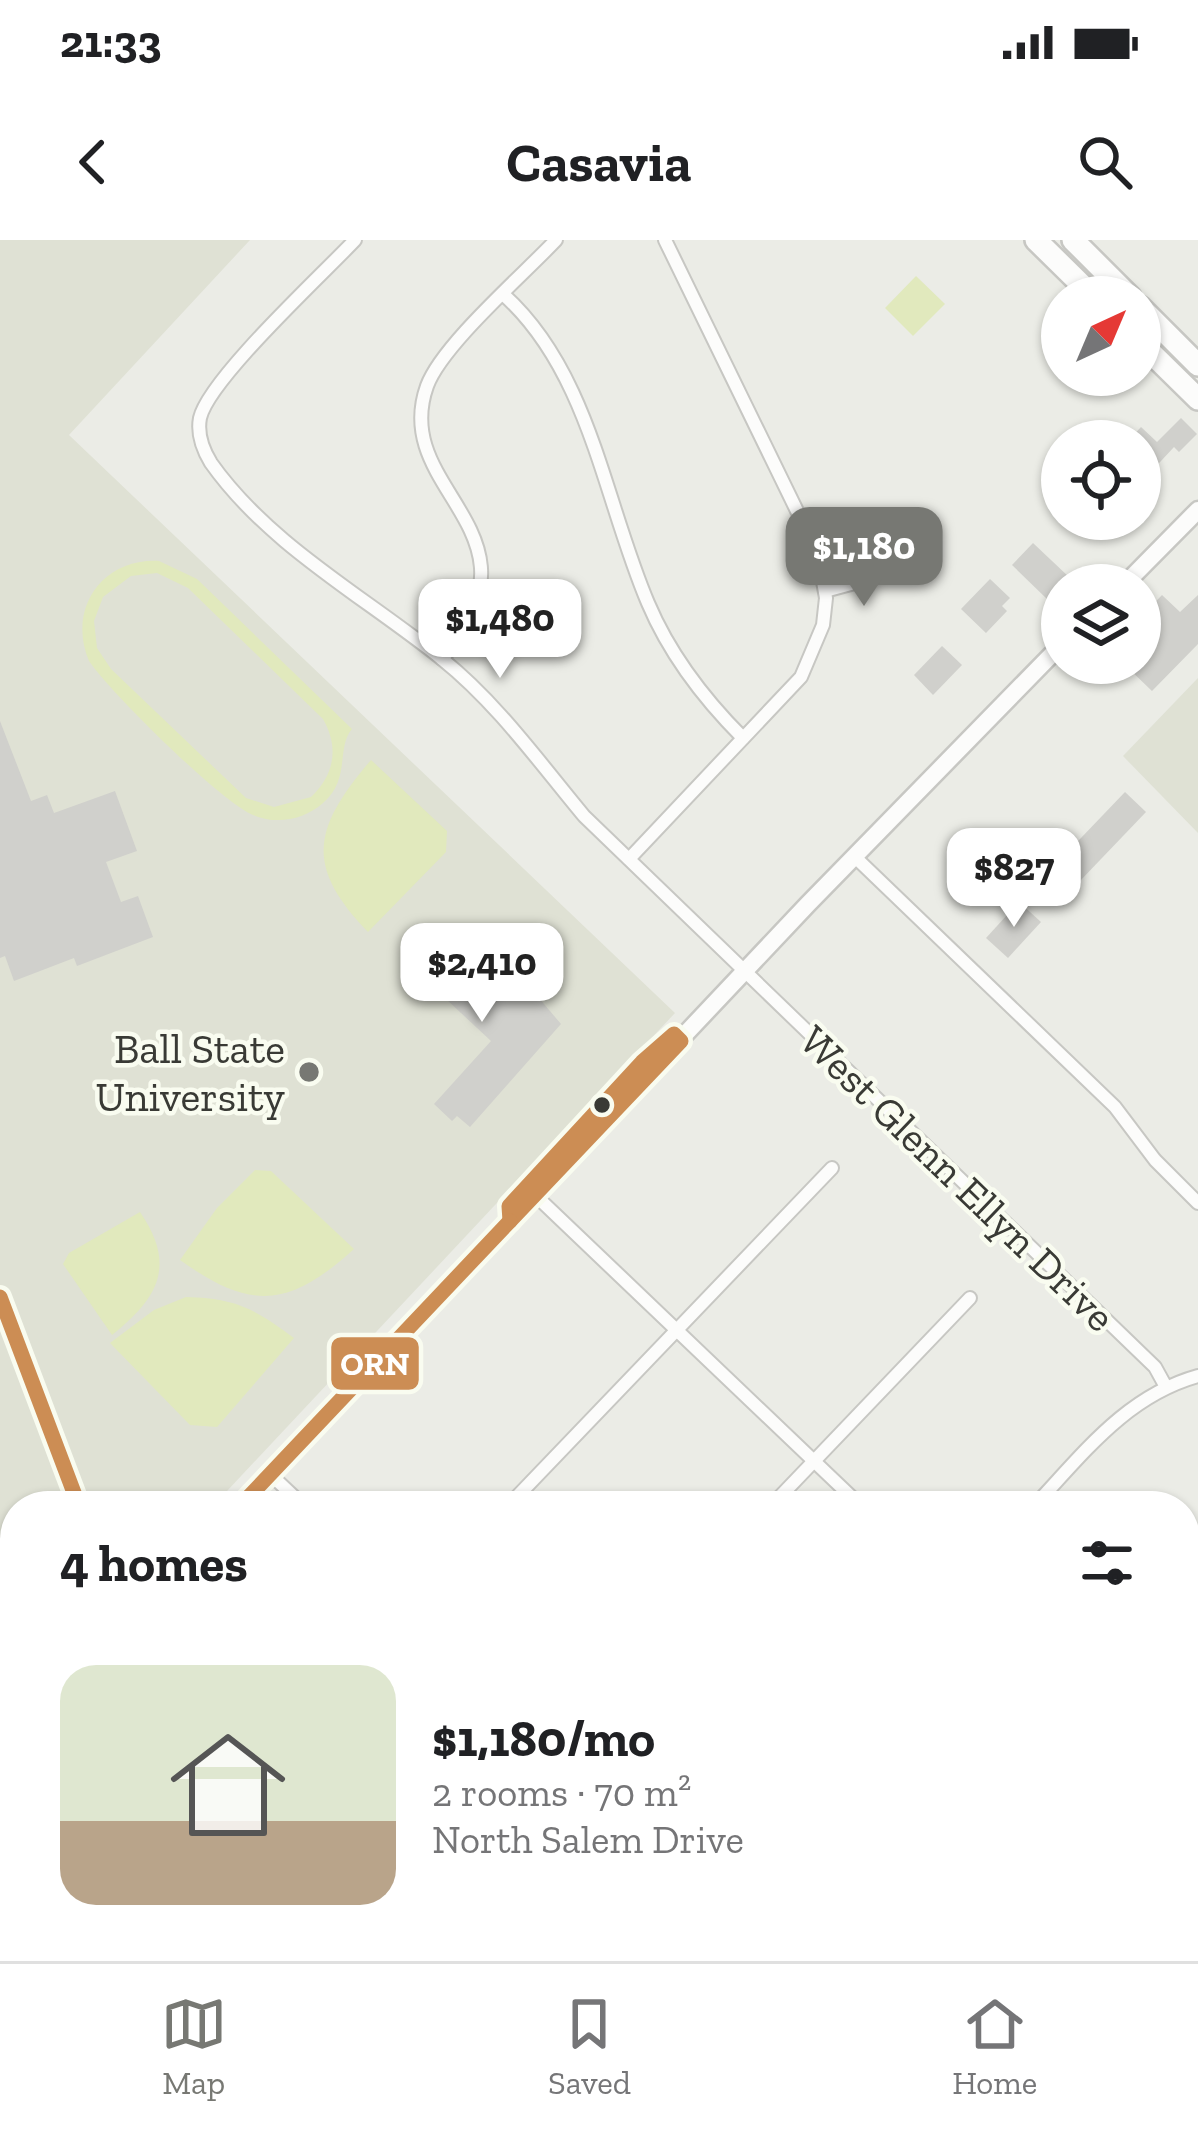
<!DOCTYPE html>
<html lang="en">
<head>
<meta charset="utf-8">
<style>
	:root { --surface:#fff; --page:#f6f6f6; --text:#202124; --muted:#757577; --line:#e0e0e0; --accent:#777873 }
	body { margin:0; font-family:"Zilla Slab",serif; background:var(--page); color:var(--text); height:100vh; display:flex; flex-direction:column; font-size:45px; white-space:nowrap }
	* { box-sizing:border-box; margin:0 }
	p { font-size:39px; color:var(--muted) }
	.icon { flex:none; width:66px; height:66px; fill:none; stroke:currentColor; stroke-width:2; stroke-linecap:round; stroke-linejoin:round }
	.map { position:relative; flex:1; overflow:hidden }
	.drawer { position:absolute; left:0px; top:1251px; width:1200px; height:471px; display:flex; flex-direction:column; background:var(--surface); border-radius:48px 48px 0 0; box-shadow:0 3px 9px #0004 }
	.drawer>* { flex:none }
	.needle { width:78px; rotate:44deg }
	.tools { position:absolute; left:1041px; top:36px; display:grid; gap:24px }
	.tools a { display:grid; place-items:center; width:120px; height:120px; border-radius:50%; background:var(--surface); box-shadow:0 3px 9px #0004; font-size:60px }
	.price { position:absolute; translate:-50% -102px; padding:0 27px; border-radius:24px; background:#fff; color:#222; font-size:39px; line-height:78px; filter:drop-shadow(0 3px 6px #0008) }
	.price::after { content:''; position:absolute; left:50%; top:72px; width:36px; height:27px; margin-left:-18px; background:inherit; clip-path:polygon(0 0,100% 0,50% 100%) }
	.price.on { background:var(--accent); color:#fff }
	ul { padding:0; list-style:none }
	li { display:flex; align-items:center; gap:36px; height:300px; padding:0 60px }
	li span { display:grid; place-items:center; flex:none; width:336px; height:240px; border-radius:36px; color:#555 }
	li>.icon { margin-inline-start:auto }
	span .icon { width:144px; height:144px; fill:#fffc; stroke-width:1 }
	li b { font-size:51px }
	h2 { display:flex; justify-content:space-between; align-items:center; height:144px; padding:0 60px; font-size:51px }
	.status { display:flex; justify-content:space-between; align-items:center; height:84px; padding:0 60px; background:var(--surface); direction:ltr }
	.status svg { height:33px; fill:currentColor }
	header { display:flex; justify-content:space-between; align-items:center; height:156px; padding:0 60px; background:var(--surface); font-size:54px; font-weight:700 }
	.tab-bar { display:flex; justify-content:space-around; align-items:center; height:168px; border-top:3px solid var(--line); background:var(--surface); font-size:33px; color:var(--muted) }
	.tab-bar a { display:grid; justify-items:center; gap:6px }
	.tab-bar .on { color:var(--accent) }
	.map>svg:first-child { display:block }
</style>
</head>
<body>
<div class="status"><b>21:33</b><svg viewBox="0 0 49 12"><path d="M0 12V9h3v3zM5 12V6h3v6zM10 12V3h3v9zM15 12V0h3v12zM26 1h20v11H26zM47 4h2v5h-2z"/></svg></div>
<header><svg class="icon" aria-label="back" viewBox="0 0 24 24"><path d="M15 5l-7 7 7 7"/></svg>Casavia<svg class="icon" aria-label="search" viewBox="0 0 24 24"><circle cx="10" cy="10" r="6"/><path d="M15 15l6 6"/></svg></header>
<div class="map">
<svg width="1198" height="1721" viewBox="0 0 1198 1721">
	<rect width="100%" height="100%" fill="#ebece6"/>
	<g fill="#dfe1d4">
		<path d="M0,0h250l-181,195 606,578 -462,493h-198v441h210l5,14h-230z"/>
		<path d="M1198,438v155l-75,-77z"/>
	</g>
	<g fill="#e1e9bd" fill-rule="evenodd">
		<path d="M916,36l29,28 -32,32 -28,-28z"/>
		<path d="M159,321l38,18 155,150c-16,18 -1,50 -29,74 -19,17 -47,22 -70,12 -32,-13 -143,-123 -164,-154 -22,-52 13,-103 70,-100zM157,333l31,15 135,131c16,28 12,55 -12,78l-37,10 -28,-9 -135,-129 -14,-21 -3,-27 9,-24 28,-21z"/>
		<path d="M371,520l76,71 -1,21 -78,80c-65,-67 -54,-105 3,-172z"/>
		<path d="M255,930l16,1 83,78c-65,59 -103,62 -174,11l37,-52z"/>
		<path d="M140,972c37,54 18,86 -28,123l-49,-71 6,-11z"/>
		<path d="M186,1057c49,1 69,12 108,41l-77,89 -27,-2 -80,-82 44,-33z"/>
	</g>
	<g fill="#d0d0cc">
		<path d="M1181,178l16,16 -18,18 -5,-5 -26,28 -8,-7 5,-13 -5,-14h-12l13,-14 16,15z"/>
		<path d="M1033,303l36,34 -21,23 -36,-35z"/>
		<path d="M990,339l20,19 -8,8 5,5 -21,22 -25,-24z"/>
		<path d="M1162,355l18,17 18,-17v49l-46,47 -29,-28h17v-12l16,-16 -16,-17z"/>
		<path d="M942,406l20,19 -29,30 -19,-20z"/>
		<path d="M0,481l31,80 16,-6 7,18 61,-22 22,60 -31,11 15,40 17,-6 15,41 -76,29 -3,-8 -60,23 -9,-25 -5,2z"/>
		<path d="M1125,552l21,20 -67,70 -21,-20z"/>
		<path d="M1019,662l22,20 -33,36 -22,-20z"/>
		<path d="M431,686l81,74 15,-16 34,40 -91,103 -13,-11 -5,5 -18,-17 57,-63 -89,-83z"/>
	</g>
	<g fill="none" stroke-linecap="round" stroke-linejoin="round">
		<defs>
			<g id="minor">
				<path d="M355,0c-32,34 -146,139 -155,178 -3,16 3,32 11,45 58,82 154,134 231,196 55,44 97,103 142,157l571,551 11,20"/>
				<path d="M504,55c86,78 100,205 144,308 22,52 55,95 95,135"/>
				<path d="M825,351l63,-17"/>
				<path d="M442,419c111,-129 -53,-167 -15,-273 15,-41 96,-111 129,-146"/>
				<path d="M854,616l261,251 40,53 43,43"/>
				<path d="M629,619l172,-182 22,-52 3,-27 -8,-44 -153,-314"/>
				<path d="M535,955l326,311"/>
				<path d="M270,1234l34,32"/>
				<path d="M508,1266l324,-338"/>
				<path d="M771,1266l199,-208"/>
				<path d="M1034,1266c49,-52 92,-110 164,-130"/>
				<path d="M1185,1584l13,13"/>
				<path d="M1185,1614l13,-14"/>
				<path d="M767,1707l15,14"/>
				<path d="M339,1721l13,-14"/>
				<path d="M602,1721l13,-14"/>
				<path d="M842,1721l13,-14"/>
				<path d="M1083,1721l13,-14"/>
			</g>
			<g id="tertiary">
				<path d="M1124,345l74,-75"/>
				<path d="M240,1266l568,-602 254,-260"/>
			</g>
			<g id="secondary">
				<path d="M0,1057l79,209"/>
				<path d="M242,1707l5,14"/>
			</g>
			<g id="primary">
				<path d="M1036,0l58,57"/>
				<path d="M1073,0l57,57"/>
				<path d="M1140,67l58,58"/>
				<path d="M1140,102l58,57"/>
			</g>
		</defs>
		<use href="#minor" stroke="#c7c7c3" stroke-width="16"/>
		<use href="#tertiary" stroke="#c7c7c3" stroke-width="21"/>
		<use href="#secondary" stroke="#c7c7c3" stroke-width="22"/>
		<use href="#primary" stroke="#c7c7c3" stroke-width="26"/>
		<use href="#minor" stroke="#fcfcfb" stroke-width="12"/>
		<use href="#tertiary" stroke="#fcfcfb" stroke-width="16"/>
		<use href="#secondary" stroke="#fcfcfb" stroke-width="18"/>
		<use href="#primary" stroke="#fcfcfb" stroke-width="21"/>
		<defs>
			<g id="bus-1">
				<path d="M674,794l7,7 -171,180 -1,-15 133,-144z"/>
				<path d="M0,1057l79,209"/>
				<path d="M240,1266l270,-285"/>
			</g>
		</defs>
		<use href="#bus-1" stroke="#f9fcf0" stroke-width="24"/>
		<use href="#bus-1" stroke="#cc8d54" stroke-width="15"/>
	</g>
	<circle fill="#777873" stroke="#f9fcf0" stroke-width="4.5" cx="309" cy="832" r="12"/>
	<circle fill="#393a35" stroke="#f9fcf0" stroke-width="4.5" cx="602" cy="865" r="10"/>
	<g text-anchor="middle" stroke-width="9" stroke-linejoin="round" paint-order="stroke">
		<g font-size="42" fill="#393a35" stroke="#f9fcf0" text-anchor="end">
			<text x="285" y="823">Ball State<tspan x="285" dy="48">University</tspan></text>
		</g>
		<g font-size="42" fill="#393a35" stroke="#f9fcf0">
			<text transform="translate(958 938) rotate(44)" y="15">West Glenn Ellyn Drive</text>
		</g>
	</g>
	<rect stroke="#f9fcf0" stroke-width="4.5" x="329" y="1095" width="92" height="57" rx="12" fill="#cc8d54"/>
	<g font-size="33" text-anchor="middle" font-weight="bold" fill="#fff">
		<text x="375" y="1135">ORN</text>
	</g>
</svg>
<div class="tools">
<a><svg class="needle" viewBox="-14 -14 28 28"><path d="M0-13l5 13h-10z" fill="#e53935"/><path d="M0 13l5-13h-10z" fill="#757577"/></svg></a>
<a><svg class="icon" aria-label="locate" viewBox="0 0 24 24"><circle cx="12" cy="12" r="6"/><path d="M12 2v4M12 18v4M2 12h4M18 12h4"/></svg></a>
<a><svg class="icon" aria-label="layers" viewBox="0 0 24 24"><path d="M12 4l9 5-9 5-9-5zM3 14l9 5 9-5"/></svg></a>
</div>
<b class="price on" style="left:864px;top:369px">$1,180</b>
<b class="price" style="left:500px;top:441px">$1,480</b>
<b class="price" style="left:1014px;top:690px">$827</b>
<b class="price" style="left:482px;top:785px">$2,410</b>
<section class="drawer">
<h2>4 homes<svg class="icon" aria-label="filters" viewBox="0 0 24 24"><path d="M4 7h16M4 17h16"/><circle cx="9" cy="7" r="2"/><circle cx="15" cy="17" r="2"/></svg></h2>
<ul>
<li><span style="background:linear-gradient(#dfe7d0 65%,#b9a48a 0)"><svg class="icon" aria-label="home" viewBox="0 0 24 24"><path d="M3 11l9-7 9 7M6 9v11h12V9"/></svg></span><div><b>$1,180/mo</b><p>2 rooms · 70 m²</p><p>North Salem Drive</p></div></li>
</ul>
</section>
</div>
<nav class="tab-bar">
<a class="on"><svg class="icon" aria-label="map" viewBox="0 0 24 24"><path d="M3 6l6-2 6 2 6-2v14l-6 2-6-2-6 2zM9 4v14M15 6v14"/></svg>Map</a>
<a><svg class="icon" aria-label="saved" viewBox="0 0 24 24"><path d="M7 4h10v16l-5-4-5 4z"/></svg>Saved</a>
<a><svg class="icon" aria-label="home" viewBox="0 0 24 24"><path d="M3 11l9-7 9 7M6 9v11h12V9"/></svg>Home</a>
</nav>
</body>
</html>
